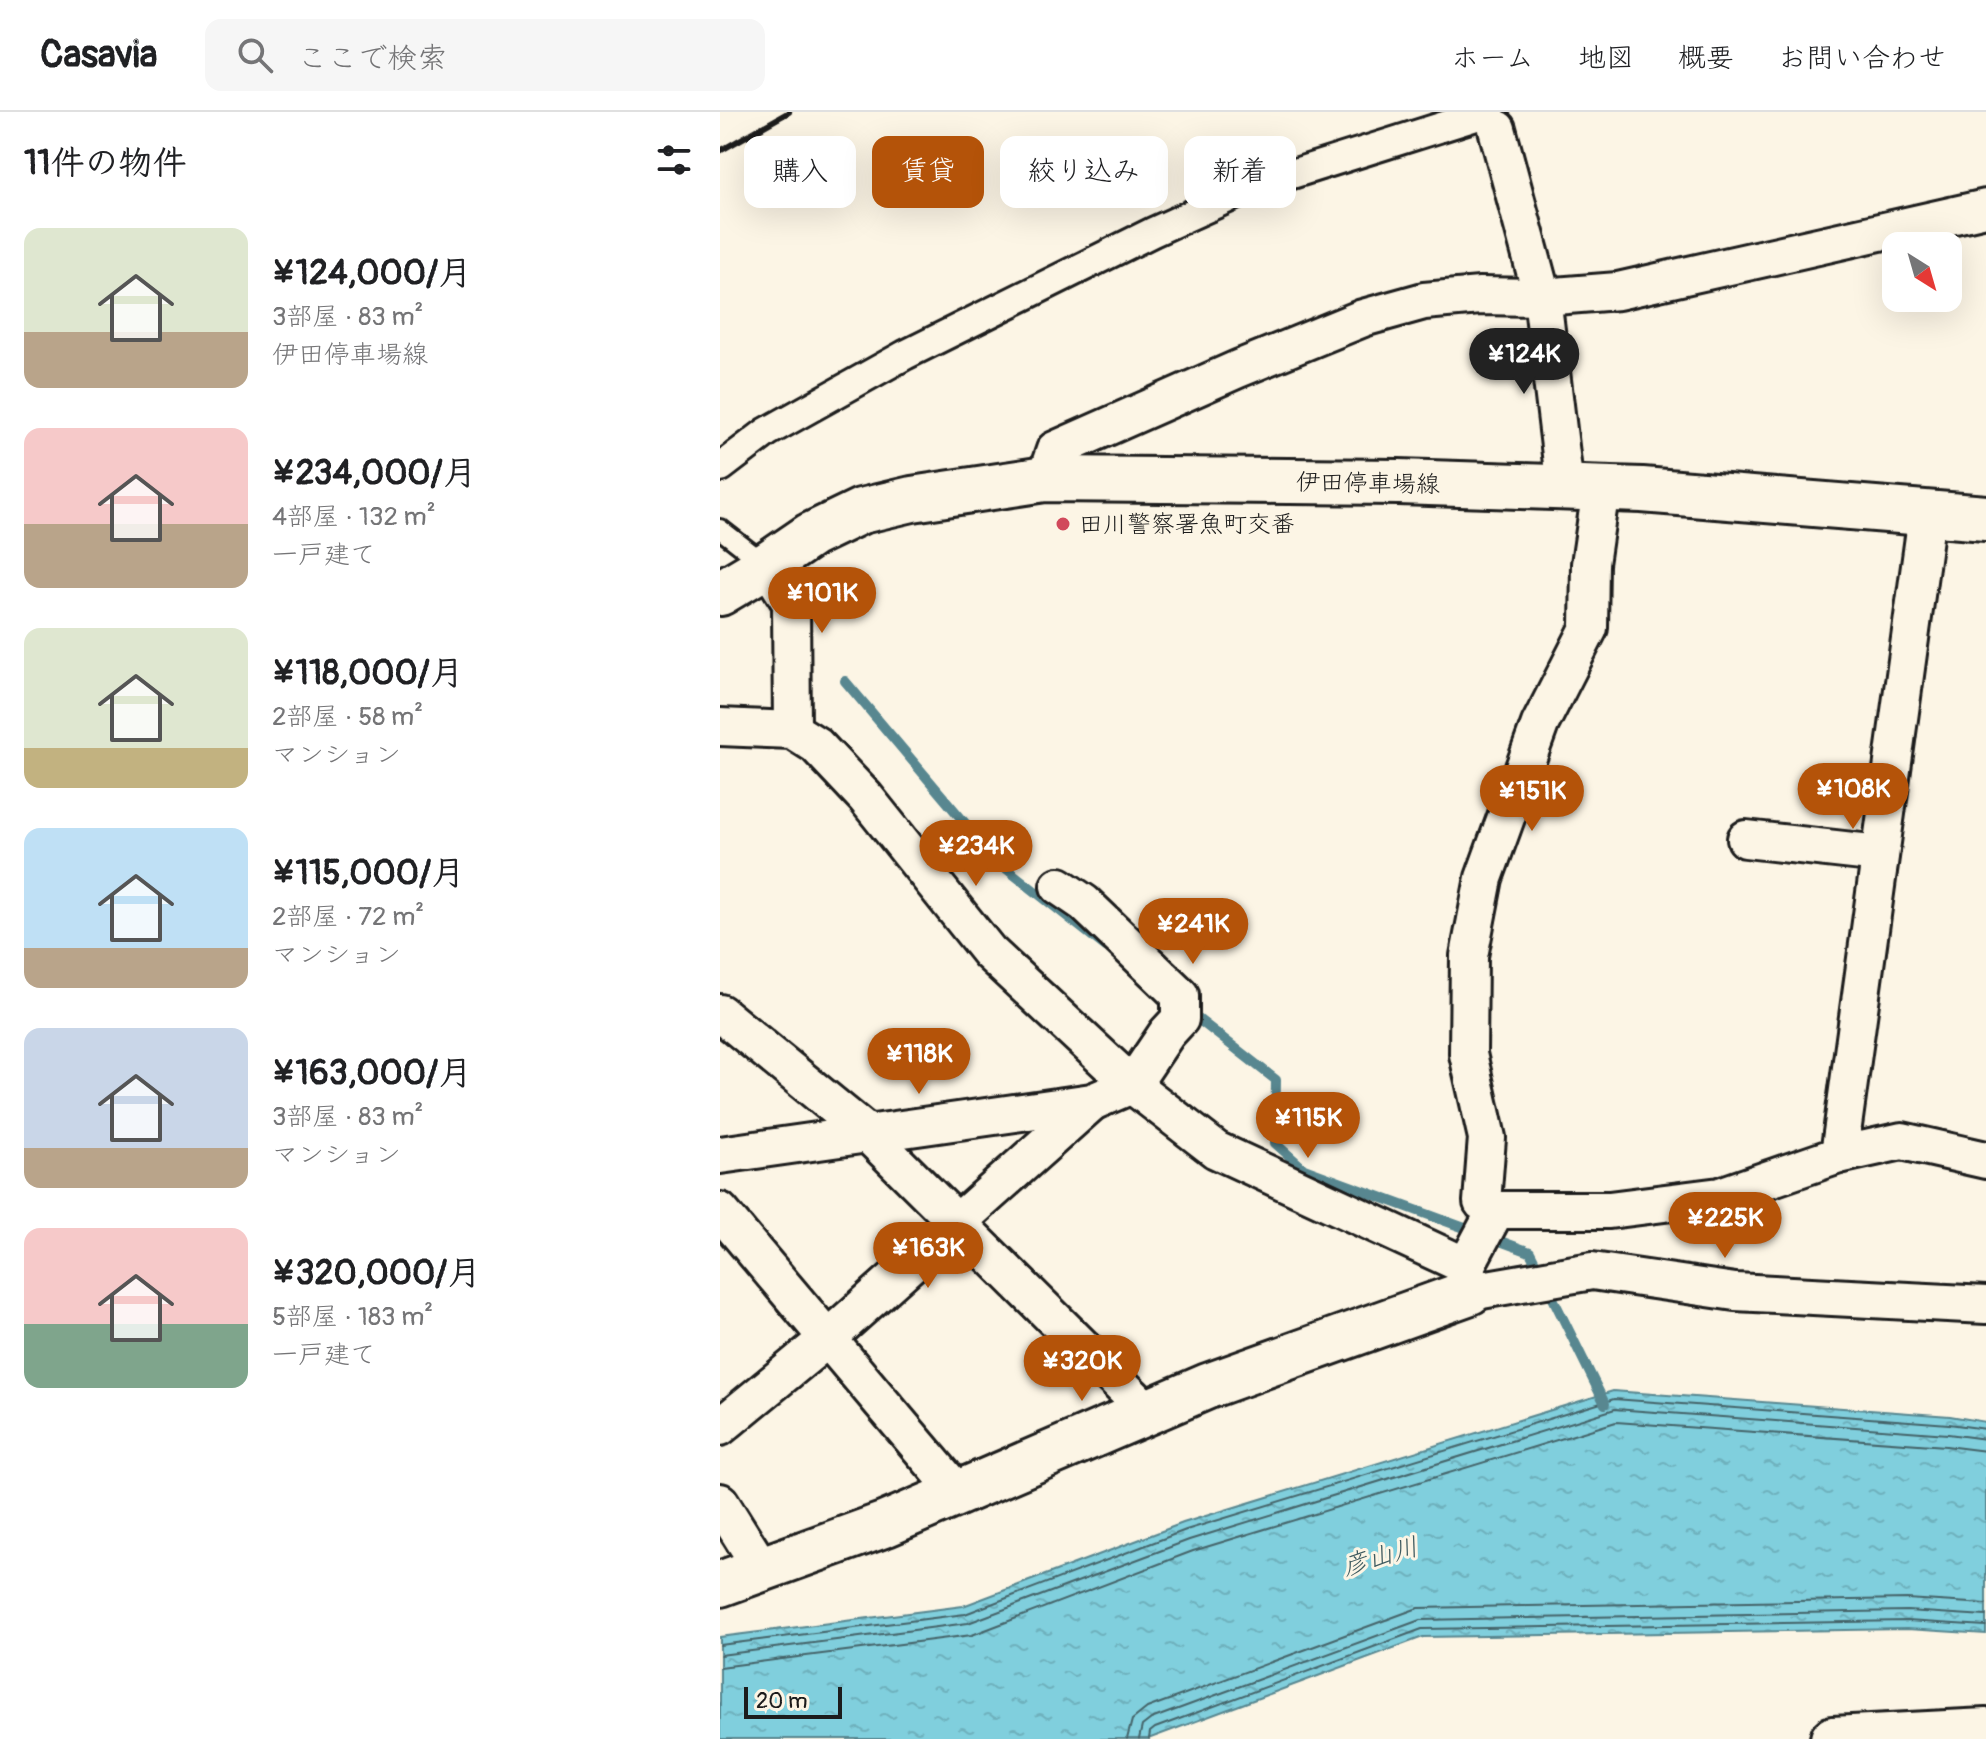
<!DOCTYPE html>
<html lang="ja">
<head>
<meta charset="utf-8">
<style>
	:root { --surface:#fff; --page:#f6f6f6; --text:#202124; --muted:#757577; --line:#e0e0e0; --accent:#b45309 }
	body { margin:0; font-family:Pangolin,"Klee One",sans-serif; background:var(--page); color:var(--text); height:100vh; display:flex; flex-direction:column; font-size:30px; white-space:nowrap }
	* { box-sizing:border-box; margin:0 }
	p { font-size:26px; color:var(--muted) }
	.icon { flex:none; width:44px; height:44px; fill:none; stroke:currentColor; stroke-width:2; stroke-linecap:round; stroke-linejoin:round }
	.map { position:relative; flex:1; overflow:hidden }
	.side { display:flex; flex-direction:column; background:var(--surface); width:720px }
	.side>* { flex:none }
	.guide { position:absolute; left:24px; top:24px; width:760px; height:72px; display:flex; gap:16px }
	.needle { width:52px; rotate:143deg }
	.buttons { position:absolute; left:1162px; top:120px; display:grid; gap:16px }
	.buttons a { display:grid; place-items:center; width:80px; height:80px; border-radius:16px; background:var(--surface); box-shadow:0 8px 32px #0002; font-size:40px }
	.scale { position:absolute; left:24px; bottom:20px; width:98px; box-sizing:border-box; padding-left:8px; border:4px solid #1c1c1c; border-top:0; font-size:22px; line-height:28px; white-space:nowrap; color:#1c1c1c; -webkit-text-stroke:6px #fcf5e5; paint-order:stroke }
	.price { position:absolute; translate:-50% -68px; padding:0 18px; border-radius:28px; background:var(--accent); color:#fff; font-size:26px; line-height:52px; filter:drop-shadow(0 2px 4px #0008) }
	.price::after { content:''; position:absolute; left:50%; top:48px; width:24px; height:18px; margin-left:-12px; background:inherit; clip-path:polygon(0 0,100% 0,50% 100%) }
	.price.current { background:#222; color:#fff }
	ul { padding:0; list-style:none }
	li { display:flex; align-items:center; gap:24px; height:200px; padding:0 24px }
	li span { display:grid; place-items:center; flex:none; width:224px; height:160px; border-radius:16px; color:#555 }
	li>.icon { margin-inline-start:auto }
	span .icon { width:96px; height:96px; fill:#fffc; stroke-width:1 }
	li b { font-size:34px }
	h2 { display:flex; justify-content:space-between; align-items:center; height:96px; padding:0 24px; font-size:34px }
	.tag { padding:0 28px; border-radius:16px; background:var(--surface); box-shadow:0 8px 32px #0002; font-size:28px; line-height:72px }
	.tag.current { background:var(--accent); color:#fff }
	header { display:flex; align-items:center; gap:48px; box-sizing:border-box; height:112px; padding:0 40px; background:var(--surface); border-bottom:2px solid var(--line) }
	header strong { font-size:38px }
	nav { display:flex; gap:44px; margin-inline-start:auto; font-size:28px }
	.search { width:560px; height:72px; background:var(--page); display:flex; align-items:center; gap:20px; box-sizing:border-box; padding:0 28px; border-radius:16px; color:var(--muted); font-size:30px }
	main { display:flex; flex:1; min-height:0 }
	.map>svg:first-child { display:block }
</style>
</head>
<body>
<header>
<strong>Casavia</strong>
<div class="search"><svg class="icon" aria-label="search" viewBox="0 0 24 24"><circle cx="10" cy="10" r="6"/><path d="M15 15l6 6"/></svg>ここで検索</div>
<nav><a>ホーム</a><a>地図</a><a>概要</a><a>お問い合わせ</a></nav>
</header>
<main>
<section class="side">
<h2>11件の物件<svg class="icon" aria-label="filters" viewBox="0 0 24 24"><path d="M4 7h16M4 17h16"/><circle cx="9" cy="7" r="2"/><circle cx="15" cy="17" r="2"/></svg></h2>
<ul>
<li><span style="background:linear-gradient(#dfe7d0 65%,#b9a48a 0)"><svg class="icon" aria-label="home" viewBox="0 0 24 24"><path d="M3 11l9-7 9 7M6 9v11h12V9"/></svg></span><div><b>¥124,000/月</b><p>3部屋 · 83 m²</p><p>伊田停車場線</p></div></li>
<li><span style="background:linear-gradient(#f6c9c9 60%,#b9a48a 0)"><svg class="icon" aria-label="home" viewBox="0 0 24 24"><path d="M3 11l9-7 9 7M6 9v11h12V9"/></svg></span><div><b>¥234,000/月</b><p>4部屋 · 132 m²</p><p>一戸建て</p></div></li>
<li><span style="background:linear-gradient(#dfe7d0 75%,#c2b280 0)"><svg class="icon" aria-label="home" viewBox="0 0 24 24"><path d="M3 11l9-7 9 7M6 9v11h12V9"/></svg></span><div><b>¥118,000/月</b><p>2部屋 · 58 m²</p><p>マンション</p></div></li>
<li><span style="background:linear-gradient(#bfe0f5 75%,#b9a48a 0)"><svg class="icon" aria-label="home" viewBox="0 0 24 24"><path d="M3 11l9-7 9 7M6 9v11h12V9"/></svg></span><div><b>¥115,000/月</b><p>2部屋 · 72 m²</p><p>マンション</p></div></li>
<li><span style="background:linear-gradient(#c9d6e8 75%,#b9a48a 0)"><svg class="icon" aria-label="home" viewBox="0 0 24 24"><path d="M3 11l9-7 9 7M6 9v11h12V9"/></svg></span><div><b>¥163,000/月</b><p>3部屋 · 83 m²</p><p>マンション</p></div></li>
<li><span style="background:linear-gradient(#f6c9c9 60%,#7fa58c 0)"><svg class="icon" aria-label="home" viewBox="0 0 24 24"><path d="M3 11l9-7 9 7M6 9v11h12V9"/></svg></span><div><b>¥320,000/月</b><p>5部屋 · 183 m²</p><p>一戸建て</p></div></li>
</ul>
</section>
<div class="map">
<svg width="1266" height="1627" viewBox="0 0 1266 1627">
	<defs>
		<pattern id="water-ripples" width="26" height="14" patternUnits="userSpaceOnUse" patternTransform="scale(2)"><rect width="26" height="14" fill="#80cfdd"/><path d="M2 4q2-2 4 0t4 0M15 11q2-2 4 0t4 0" fill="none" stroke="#6eb1bd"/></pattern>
	</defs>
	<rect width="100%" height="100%" fill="#fcf5e5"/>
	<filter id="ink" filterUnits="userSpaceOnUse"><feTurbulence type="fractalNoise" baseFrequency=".0125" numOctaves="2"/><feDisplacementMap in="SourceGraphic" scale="16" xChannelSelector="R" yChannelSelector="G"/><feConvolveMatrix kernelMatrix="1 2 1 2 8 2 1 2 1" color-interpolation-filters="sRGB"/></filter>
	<g filter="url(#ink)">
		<path fill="url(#water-ripples)" stroke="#588790" stroke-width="2" d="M893,1279l337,25 36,6v212l-79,-5 -484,8 -275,102h-428v-102l243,-31 220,-83z"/>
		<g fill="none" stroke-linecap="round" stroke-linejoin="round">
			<g stroke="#446469" stroke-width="2">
				<path d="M0,1533l245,-31 221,-84 428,-131 335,25 37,5"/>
				<path d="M0,1543l248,-32 221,-83 426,-131 333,25 38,5"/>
				<path d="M0,1555l252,-32 221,-84 423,-129 330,24 40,5"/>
				<path d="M407,1627l5,-19 15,-12 271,-100 489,-9 79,5"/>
				<path d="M419,1627l3,-13 9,-7 269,-99 487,-9 79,5"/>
				<path d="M429,1627l1,-7 5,-4 267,-99 485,-8 79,5"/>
			</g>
			<g stroke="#588790" stroke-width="10">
				<path d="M125,569l153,181 108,85"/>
				<path d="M468,899l88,69 -1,63 29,26 226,83 10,20"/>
				<path d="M827,1174l58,118"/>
			</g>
			<defs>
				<path id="service" d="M0,417l45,35"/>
				<path id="pedestrian" d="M1,355l46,-35 138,-77 248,-123 104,-47 232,-73"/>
				<g id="minor">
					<path d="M777,17l45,168 23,191"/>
					<path d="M325,367l10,-29 183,-81 125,-51 61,-17 56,-5 62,1 76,-6 368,-83"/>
					<path d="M881,377l-11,75 -1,64 -49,96 -56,154 -15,78 -1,98 19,84 -5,64 14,8h113l111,-14 119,-41 63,-14 84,19"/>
					<path d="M47,453l24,38 1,127"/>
					<path d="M0,615l72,3 24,15 50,53 123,154 143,133 84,65 250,116"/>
					<path d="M1026,727l134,15"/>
					<path d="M0,901l148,121 280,278"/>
					<path d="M0,1043l372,-53 40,-17 35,-52 13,-14v-24l-96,-92 -25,-17"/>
					<path d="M1119,1043l88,-640"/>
					<path d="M776,1098l-30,56 4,26 122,-21 143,21 251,13"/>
					<path d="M0,1099l238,282"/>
					<path d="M0,1315l107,-88 265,-237"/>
					<path d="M0,1390l42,67"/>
				</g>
				<path id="tertiary" d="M0,1472l166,-60 322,-138 262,-94"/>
				<g id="secondary">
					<path d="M0,481l47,-28"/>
					<path d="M1113,1627l153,-8"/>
				</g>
				<path id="primary" d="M47,453l44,-30 50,-24 51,-12 133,-20 354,3 243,8 344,28"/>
			</defs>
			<use href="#service" stroke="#1c1c1c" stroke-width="24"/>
			<use href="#pedestrian" stroke="#1c1c1c" stroke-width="34"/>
			<use href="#minor" stroke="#1c1c1c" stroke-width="42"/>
			<use href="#tertiary" stroke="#1c1c1c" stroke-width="50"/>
			<use href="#secondary" stroke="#1c1c1c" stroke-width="50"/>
			<use href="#primary" stroke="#1c1c1c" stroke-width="50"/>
			<use href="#service" stroke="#fcf5e5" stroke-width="18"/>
			<use href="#pedestrian" stroke="#fcf5e5" stroke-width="28"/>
			<use href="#minor" stroke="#fcf5e5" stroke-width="36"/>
			<use href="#tertiary" stroke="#fcf5e5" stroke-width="44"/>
			<use href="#secondary" stroke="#fcf5e5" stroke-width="44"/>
			<use href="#primary" stroke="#fcf5e5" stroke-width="44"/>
			<path stroke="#1c1c1c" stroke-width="6" d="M0,39l69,-39"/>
		</g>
	</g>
	<circle fill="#d1495b" stroke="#fcf5e5" stroke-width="3" cx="343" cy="412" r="8"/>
	<g text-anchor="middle" stroke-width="6" stroke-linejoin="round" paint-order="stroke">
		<g font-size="24" fill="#1c1c1c" stroke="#fcf5e5">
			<text transform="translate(648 371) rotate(1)" y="8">伊田停車場線</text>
		</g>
		<g font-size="24" fill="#1c1c1c" stroke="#fcf5e5" text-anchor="start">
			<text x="359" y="420">田川警察署魚町交番</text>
		</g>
		<g font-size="26" font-style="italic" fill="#3f5b60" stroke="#fcf5e5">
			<text transform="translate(660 1444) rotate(-16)" y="9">彦山川</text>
		</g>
	</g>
</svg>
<div class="buttons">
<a><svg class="needle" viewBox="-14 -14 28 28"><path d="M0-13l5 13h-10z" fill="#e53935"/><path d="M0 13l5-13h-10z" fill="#757577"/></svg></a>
</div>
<div class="scale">20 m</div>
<b class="price current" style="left:804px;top:284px">¥124K</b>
<b class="price" style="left:102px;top:523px">¥101K</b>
<b class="price" style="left:1133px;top:719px">¥108K</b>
<b class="price" style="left:812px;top:721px">¥151K</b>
<b class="price" style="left:256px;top:776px">¥234K</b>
<b class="price" style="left:473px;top:854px">¥241K</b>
<b class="price" style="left:199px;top:984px">¥118K</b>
<b class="price" style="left:588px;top:1048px">¥115K</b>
<b class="price" style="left:1005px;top:1148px">¥225K</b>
<b class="price" style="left:208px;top:1178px">¥163K</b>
<b class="price" style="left:362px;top:1291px">¥320K</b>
<div class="guide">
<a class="tag">購入</a>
<a class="tag current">賃貸</a>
<a class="tag">絞り込み</a>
<a class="tag">新着</a>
</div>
</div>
</main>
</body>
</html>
